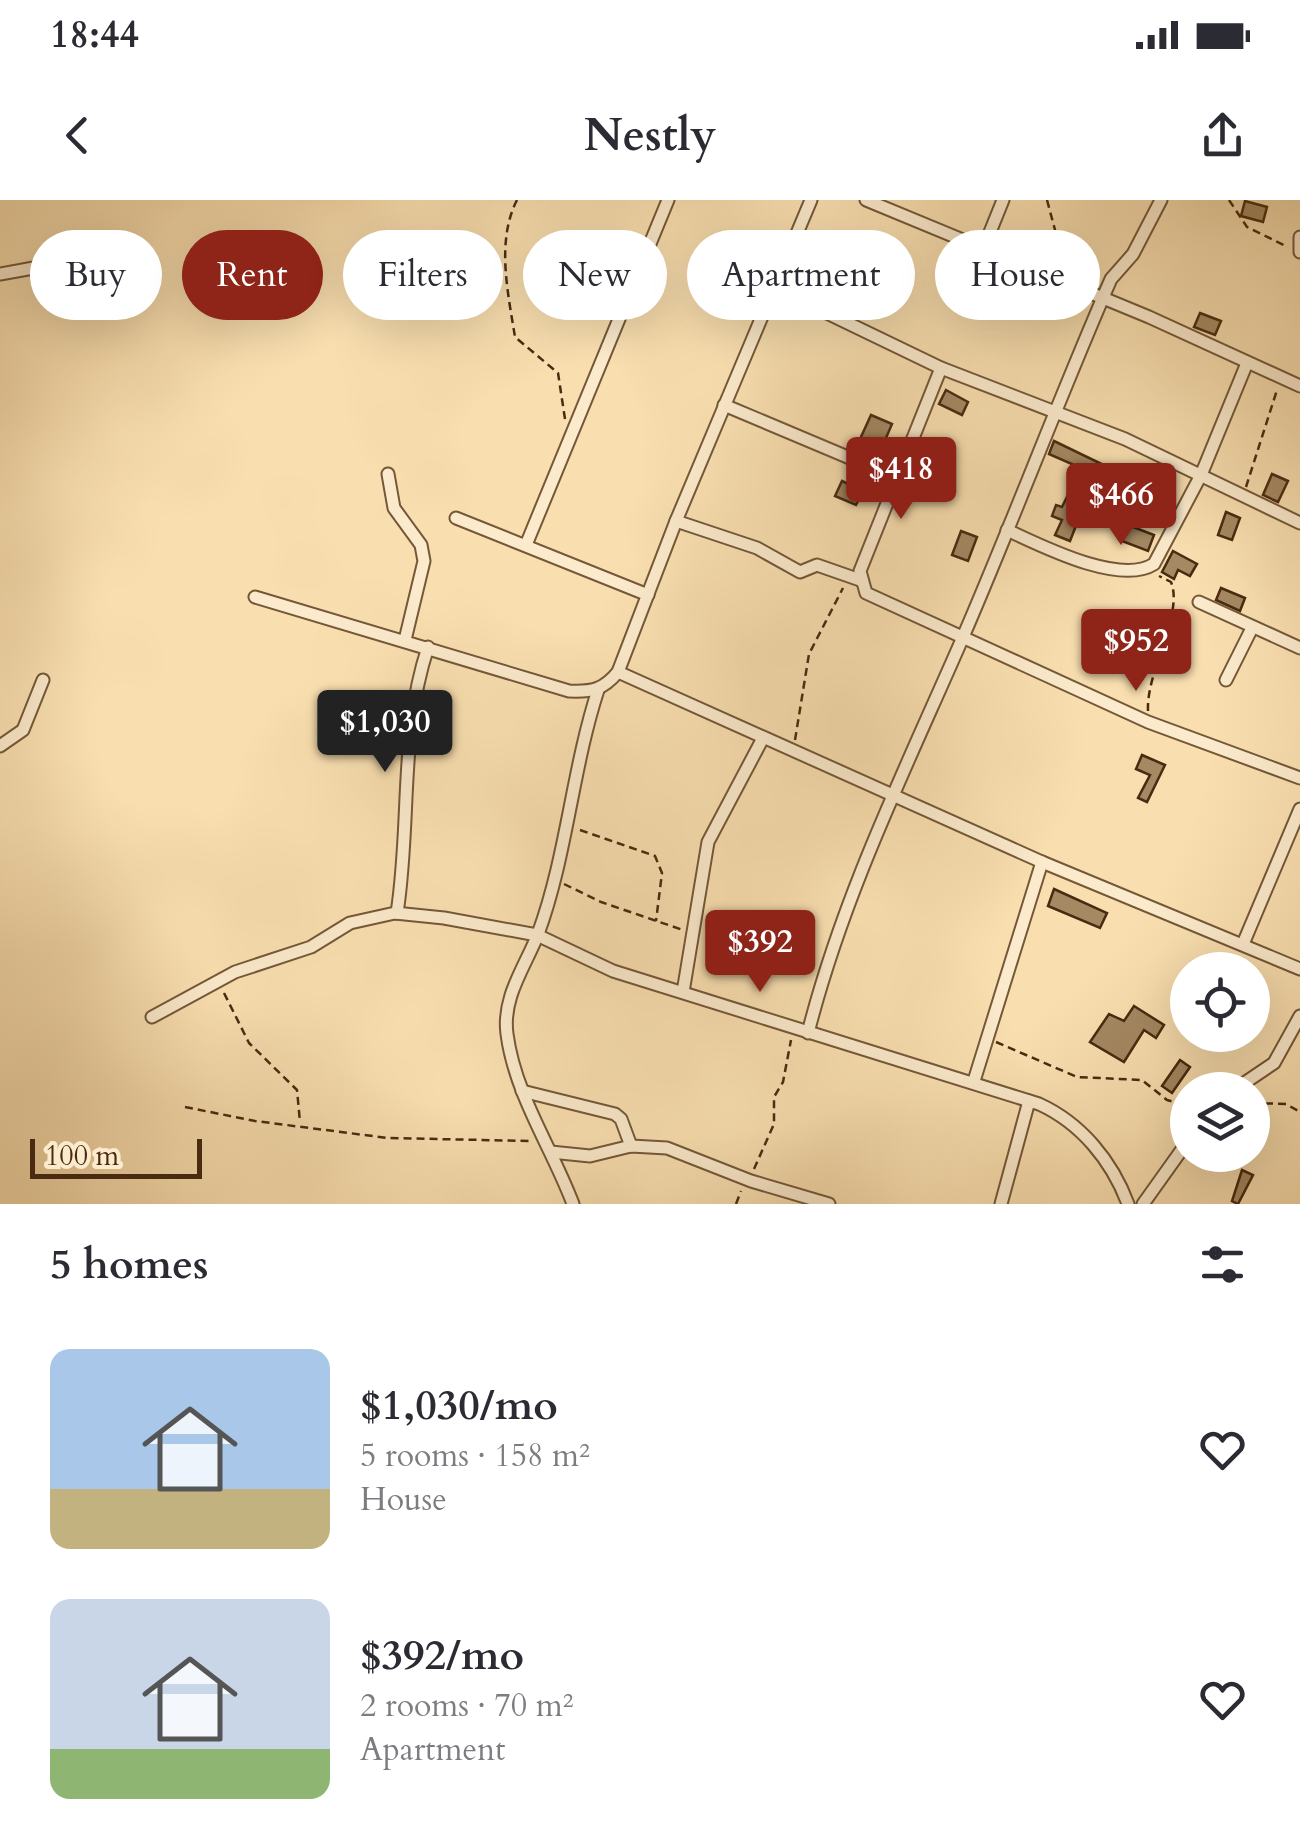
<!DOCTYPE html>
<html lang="en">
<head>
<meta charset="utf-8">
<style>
	:root { --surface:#fff; --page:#f2f2f3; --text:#2b2b33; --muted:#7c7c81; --accent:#8f2418 }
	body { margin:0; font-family:Cardo,serif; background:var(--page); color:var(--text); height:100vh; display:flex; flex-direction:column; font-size:38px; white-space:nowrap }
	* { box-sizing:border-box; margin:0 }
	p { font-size:32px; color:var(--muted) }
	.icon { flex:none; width:55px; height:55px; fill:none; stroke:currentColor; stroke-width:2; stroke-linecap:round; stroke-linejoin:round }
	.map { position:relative; height:1004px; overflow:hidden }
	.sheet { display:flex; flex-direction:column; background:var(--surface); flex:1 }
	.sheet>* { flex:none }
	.top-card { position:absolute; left:30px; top:30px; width:1240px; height:90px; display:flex; gap:20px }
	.controls { position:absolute; left:1170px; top:752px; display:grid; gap:20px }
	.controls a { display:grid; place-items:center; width:100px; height:100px; border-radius:50%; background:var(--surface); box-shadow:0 10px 40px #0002; font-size:50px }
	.scale { position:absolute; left:30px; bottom:25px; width:172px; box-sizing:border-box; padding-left:10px; border:5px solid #482b10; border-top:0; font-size:28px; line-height:35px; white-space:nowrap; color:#482b10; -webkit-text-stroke:8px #fbeacc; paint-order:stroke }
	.price { position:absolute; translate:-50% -85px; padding:0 22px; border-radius:10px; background:var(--accent); color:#fff; font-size:32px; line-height:65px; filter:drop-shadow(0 2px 5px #0008) }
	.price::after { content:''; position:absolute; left:50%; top:60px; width:30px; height:22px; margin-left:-15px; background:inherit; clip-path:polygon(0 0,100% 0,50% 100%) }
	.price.selected { background:#222; color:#fff }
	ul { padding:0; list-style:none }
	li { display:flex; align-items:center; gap:30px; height:250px; padding:0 50px }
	li span { display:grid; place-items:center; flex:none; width:280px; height:200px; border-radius:20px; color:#555 }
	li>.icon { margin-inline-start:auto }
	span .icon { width:120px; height:120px; fill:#fffc; stroke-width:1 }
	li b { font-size:42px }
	h2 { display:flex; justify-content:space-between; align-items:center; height:120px; padding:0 50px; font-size:42px }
	.chip { padding:0 35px; border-radius:45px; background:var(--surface); box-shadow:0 10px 40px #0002; font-size:35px; line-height:90px }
	.chip.selected { background:var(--accent); color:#fff }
	.status { display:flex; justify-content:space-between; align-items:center; height:70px; padding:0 50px; background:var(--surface); direction:ltr }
	.status svg { height:28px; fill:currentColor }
	header { display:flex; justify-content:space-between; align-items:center; height:130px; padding:0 50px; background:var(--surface); font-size:45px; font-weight:800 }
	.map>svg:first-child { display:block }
</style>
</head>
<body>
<div class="status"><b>18:44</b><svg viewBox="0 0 49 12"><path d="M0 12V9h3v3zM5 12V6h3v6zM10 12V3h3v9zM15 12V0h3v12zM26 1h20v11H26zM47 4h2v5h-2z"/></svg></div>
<header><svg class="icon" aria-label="back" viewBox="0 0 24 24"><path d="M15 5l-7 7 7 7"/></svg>Nestly<svg class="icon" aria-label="share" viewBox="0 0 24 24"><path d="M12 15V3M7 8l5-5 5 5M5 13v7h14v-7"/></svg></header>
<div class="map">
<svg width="1300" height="1004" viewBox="0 0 1300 1004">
	<rect width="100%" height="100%" fill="#f9dfb0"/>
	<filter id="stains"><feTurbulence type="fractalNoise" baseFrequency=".002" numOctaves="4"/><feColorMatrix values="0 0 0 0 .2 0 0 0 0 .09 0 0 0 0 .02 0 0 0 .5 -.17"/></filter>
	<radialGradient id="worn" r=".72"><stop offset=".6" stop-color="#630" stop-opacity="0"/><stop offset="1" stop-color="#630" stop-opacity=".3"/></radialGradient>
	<g fill="#a48963" stroke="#482b10" stroke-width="2.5">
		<path d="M1245,1l22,6 -4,15 -22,-6z"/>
		<path d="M1200,113l21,8 -6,14 -21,-8z"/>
		<path d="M946,190l22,12 -6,13 -23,-11z"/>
		<path d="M871,215l21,9 -15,35 -22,-9z"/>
		<path d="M1054,241l81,39 -7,17 -35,-15 -23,59 -15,-6 7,-15 -10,-4 4,-11 6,2 19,-39 -32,-14z"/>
		<path d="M1272,274l16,7 -10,21 -15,-7z"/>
		<path d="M842,281l21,10 -7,14 -21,-9z"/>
		<path d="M1226,312l14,6 -8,22 -14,-5z"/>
		<path d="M1128,325l26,10 -6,16 -26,-10z"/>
		<path d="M961,331l16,6 -9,24 -16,-6z"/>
		<path d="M1173,351l24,13 -7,12 -12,-6 -4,9 -12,-7z"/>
		<path d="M1221,388l24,10 -5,13 -24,-11z"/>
		<path d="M1142,555l23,10 -18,37 -9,-4 12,-23 -14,-6z"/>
		<path d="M1054,689l53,24 -7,15 -52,-22z"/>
		<path d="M1134,806l30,19 -8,13 -12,-8 -20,32 -34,-20 19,-28 15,7z"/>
		<path d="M1180,860l10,7 -18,26 -10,-7z"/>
		<path d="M1242,970l11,5 -15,29 -6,-3z"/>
	</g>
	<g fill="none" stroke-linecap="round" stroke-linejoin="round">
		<defs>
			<g id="minor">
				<path d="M866,0l283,117 151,69"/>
				<path d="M1300,37v15"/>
				<path d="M982,52l21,-52"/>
				<path d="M0,74l39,-7"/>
				<path d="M773,87l168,81 184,71 175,84"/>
				<path d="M941,168l-81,203 6,22 282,129 152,56"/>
				<path d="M724,205l171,72"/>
				<path d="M388,274l6,34 27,37 3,16 -19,79"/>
				<path d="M456,318l192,77"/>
				<path d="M676,321l81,27 43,24 17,-7 43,15"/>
				<path d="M1007,330c33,15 112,56 147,34l47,-89 46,-112"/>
				<path d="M526,345l142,-345"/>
				<path d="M255,397l314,94c23,1 34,-1 49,-19l58,-151 135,-321"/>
				<path d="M1199,402l101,46"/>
				<path d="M618,472l424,190 258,107"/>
				<path d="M1226,480l26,-52"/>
				<path d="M0,546l23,-16 20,-50"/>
				<path d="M397,713c14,-89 2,-179 31,-266"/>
				<path d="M1243,744l57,-135"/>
				<path d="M683,792l25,-150 55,-104"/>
				<path d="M152,817l83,-45 76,-25 39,-24 45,-10 49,5 93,17 76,36 426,133c42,19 73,57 89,100"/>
				<path d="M808,833c35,-138 98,-265 155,-396 51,-118 96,-239 148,-358l22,-25 28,-54"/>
				<path d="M974,881l68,-219"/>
				<path d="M1234,890l40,-27 26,-47"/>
				<path d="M522,891l93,23 6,5 10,27"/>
				<path d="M551,952l39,4 41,-10 36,2 84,33 78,23"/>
				<path d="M573,1004c-21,-56 -58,-109 -66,-170 -5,-37 18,-67 31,-100 29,-79 34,-164 60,-244"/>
				<path d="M1001,1004l28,-103"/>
				<path d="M1143,1004l45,-63"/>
			</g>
		</defs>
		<use href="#minor" stroke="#745838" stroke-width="15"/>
		<g stroke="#482b10" stroke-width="2.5" stroke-dasharray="8 5" stroke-linecap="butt">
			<path d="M517,0c-21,41 -9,93 -2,137l43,36 7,46"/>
			<path d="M1047,0l19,71"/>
			<path d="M1229,0l18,27 41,20"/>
			<path d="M1246,287l31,-97"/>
			<path d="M1148,511c-2,-40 36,-97 23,-129l-12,-6"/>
			<path d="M795,540l14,-86 34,-66"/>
			<path d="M580,630l75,26 7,17 -6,48"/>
			<path d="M564,684l37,18 82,28"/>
			<path d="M224,793l25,50 48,47 3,32"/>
			<path d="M996,842l81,35 65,3 25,20 21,6"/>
			<path d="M1252,903l34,1 14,8"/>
			<path d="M185,907l70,14 133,17 143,3"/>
			<path d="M754,969l20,-45v-27l9,-15 8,-42"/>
			<path d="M736,1004l5,-13"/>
		</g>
		<use href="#minor" stroke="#fbeacc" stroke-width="11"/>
	</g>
	<rect width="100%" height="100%" filter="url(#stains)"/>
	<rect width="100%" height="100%" fill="url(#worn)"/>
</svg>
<div class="controls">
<a><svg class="icon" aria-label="locate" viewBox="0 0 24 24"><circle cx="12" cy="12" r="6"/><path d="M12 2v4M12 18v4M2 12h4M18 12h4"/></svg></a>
<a><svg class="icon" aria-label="layers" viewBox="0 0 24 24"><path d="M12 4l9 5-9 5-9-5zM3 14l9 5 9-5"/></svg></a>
</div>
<div class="scale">100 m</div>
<b class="price" style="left:901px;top:322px">$418</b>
<b class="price" style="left:1121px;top:348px">$466</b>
<b class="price" style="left:1136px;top:494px">$952</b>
<b class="price selected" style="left:385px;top:575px">$1,030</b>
<b class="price" style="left:760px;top:795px">$392</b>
<div class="top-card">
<a class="chip">Buy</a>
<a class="chip selected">Rent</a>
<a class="chip">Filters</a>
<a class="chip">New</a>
<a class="chip">Apartment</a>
<a class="chip">House</a>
</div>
</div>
<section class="sheet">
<h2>5 homes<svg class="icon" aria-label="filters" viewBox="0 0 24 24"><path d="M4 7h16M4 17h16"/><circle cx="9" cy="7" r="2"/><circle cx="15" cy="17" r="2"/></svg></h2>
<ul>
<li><span style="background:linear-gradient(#a9c7e8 70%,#c2b280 0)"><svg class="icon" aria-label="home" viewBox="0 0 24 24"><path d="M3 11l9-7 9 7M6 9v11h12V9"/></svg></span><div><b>$1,030/mo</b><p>5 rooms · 158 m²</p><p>House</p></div><svg class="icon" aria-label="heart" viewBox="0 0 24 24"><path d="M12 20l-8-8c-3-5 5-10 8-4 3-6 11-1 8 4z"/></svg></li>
<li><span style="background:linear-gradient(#c9d6e8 75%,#8fb573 0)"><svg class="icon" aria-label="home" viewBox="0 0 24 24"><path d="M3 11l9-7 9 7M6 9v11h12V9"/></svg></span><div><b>$392/mo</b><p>2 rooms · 70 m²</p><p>Apartment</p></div><svg class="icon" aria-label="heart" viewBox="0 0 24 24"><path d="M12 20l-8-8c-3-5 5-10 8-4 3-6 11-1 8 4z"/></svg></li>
</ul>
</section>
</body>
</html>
